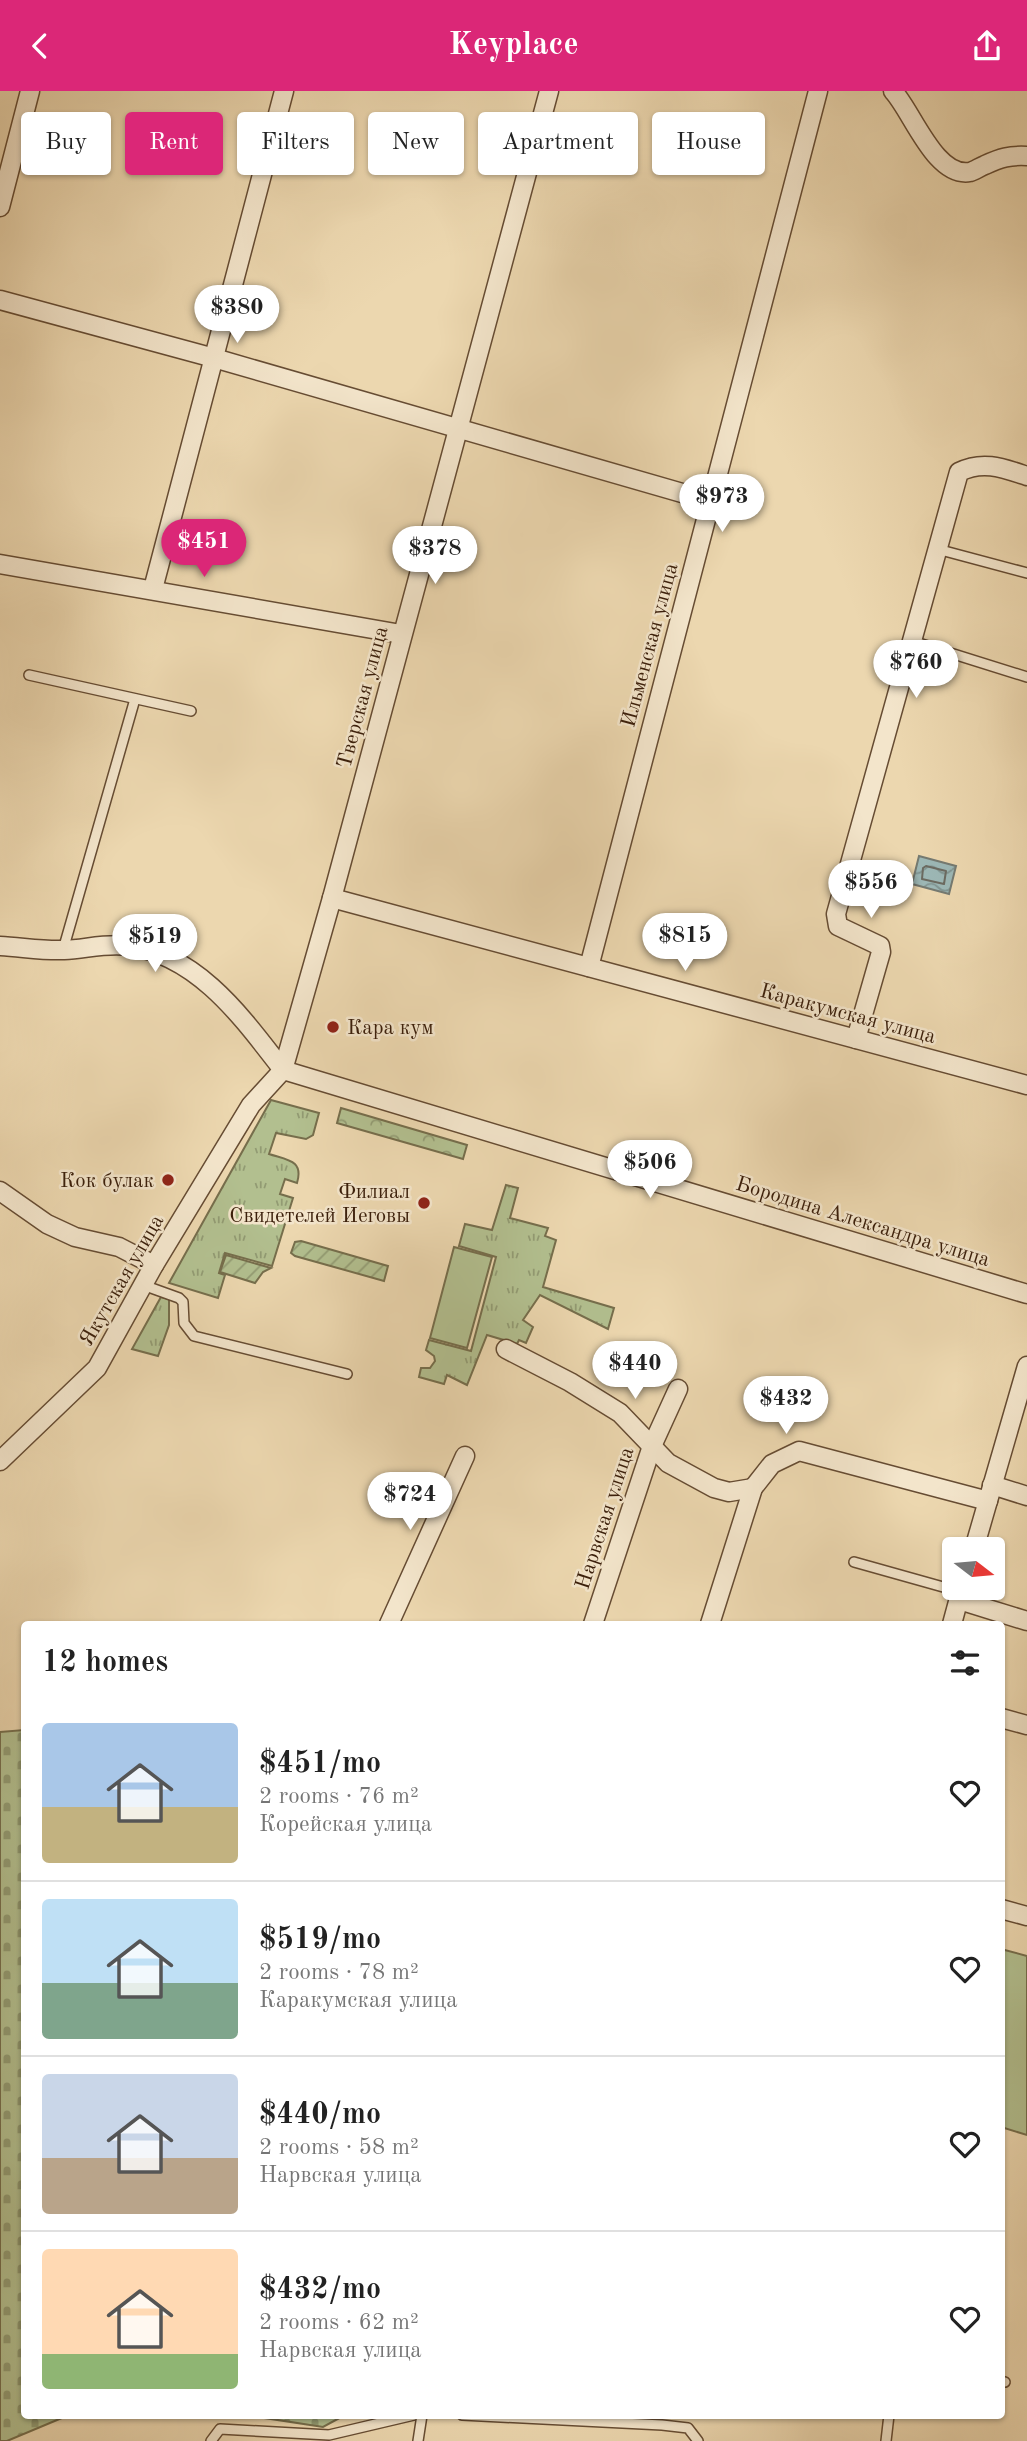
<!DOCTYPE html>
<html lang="en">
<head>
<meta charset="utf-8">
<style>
	:root { --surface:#fff; --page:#f2f2f2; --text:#222; --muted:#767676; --line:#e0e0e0; --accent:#db2777 }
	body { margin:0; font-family:"Old Standard TT",serif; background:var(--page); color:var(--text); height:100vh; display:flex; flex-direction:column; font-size:26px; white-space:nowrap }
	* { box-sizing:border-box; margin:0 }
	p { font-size:23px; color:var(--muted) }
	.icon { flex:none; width:38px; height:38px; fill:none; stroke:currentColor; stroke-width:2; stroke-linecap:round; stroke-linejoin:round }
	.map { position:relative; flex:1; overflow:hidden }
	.panel { position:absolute; left:21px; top:1530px; width:984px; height:798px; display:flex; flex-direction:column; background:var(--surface); border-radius:7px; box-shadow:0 2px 5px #0004 }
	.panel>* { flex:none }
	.hud { position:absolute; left:21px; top:21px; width:985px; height:63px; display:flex; gap:14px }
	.needle { width:46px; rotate:106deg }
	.fabs { position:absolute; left:942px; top:1446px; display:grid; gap:14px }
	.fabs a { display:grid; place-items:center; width:63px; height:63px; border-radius:7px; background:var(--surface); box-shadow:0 2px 5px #0004; font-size:35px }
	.price { position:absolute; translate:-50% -60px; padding:0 16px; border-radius:24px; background:#fff; color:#222; font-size:23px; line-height:46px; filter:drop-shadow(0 2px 4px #0008) }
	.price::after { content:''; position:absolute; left:50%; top:42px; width:21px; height:16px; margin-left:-10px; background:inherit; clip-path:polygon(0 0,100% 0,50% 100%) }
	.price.active { background:var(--accent); color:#fff }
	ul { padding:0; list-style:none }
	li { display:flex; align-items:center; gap:21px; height:175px; padding:0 21px }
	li+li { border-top:2px solid var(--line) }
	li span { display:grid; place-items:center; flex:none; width:196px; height:140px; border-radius:7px; color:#555 }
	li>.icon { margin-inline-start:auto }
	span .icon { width:84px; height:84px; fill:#fffc; stroke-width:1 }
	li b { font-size:30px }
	h2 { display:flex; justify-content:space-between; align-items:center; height:84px; padding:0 21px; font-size:30px }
	.tag { padding:0 24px; border-radius:7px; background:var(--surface); box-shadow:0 2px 5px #0004; font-size:24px; line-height:63px }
	.tag.active { background:var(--accent); color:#fff }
	header { display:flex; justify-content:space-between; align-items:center; height:91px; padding:0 21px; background:var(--accent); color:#fff; font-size:32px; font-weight:600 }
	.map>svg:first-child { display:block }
</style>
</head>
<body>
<header><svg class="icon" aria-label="back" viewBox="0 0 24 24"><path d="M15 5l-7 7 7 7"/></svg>Keyplace<svg class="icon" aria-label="share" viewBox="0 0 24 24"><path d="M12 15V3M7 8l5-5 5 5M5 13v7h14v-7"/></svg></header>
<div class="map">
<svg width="1027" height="2350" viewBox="0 0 1027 2350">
	<defs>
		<pattern id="grass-tufts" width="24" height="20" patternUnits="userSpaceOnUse" patternTransform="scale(1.75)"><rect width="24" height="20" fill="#b2bf8f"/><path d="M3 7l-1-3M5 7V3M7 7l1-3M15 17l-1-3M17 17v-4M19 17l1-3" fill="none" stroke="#929b73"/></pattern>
		<pattern id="forest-crowns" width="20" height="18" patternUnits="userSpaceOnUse" patternTransform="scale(1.75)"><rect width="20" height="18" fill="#b2bf8f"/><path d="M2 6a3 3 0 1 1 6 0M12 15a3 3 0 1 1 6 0" fill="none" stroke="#929b73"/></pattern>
		<pattern id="cemetery-stones" width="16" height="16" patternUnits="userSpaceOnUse" patternTransform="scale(1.75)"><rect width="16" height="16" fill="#b2bf8f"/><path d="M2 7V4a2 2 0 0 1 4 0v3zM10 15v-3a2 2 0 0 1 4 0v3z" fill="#929b73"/></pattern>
		<pattern id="garden-furrows" width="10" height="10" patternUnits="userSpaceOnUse" patternTransform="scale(1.75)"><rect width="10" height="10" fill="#b2bf8f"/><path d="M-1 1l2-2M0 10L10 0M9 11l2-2" fill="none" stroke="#929b73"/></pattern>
		<pattern id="water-waves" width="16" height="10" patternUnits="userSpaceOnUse" patternTransform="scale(1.75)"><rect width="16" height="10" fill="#9cb7b5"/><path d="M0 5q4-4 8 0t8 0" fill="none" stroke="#809491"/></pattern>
	</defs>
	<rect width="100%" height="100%" fill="#ecd7af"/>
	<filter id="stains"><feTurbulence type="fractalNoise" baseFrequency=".00286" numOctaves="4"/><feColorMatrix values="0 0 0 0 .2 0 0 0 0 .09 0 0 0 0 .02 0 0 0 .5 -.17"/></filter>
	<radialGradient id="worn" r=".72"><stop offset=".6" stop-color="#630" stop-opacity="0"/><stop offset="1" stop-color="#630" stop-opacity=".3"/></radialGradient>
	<g fill="url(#grass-tufts)" stroke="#766e4c" stroke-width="2">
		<path d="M271,1009l48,13 -6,22 -7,4 -30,-6 -7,21c18,6 35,6 28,29l-12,-4 -5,15 13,4 -21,68 -47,-13 -6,20 6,2 -7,23 -49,-15z"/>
		<path d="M506,1094l12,3 -8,30 38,10 -3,8 11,4 -13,47 71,21 -6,21 -68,-34 -17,25 10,7 -7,16 -7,-3 -2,4 -30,-9 -20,50 -20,-10 -3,9 -25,-7 2,-9h9l5,-7 -1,-5 -8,-6 3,-10 42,11 25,-94 -37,-11 6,-22 27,6z"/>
		<path d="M161,1206l8,2v26l-11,31 -26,-7z"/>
	</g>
	<path fill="url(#forest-crowns)" stroke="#766e4c" stroke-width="2" d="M341,1017l126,37 -4,14 -126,-36z"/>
	<g fill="url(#cemetery-stones)" stroke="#766e4c" stroke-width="2">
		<path d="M24,1639v685h45l-62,26h-7v-709z"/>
		<path d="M245,2324h100l-22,12z"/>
	</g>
	<g fill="url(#garden-furrows)" stroke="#766e4c" stroke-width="2">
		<path d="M301,1150l87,25 -4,15 -89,-25 -4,-3 4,-11z"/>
		<path d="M226,1164l45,13 -8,4 -8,11 -35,-11z"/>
	</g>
	<g fill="#b2bf8f" stroke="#766e4c" stroke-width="2">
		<path d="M454,1156l38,10 -25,91 -37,-10z"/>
		<path d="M1001,1858l26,7v179l-26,-8z"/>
	</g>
	<path fill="url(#water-waves)" stroke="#757a71" stroke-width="2" d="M919,765l37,10 -7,28 -37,-10z"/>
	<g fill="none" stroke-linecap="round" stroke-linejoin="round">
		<path stroke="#6b6a60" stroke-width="2" d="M926,775l20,5 -2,13 -22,-5 1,-11z"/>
		<defs>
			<g id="service">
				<path d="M937,458l90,24"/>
				<path d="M912,550l115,36"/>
				<path d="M29,584l162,36"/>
				<path d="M63,859l72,-251"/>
				<path d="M143,1194l36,13 4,4 1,21 10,13 153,38"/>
				<path d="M854,1471l107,30"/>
				<path d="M1001,2290l4,1"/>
				<path d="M462,2324l200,10 26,3 10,13"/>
				<path d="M211,2350l9,-12 109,6 85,-20"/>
				<path d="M418,2350l4,-26"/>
				<path d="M886,2350l3,-26"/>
			</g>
			<g id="minor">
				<path d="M893,0c19,20 42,87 77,81 4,-1 10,-5 15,-7 15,-7 25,-10 42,-9"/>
				<path d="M0,116l30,-116"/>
				<path d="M0,209l214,58 496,143"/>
				<path d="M0,473l401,70"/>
				<path d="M153,498l131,-498"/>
				<path d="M332,807l695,187"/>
				<path d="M0,855c21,1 43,5 64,4 22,-1 42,-7 64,-4 70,8 116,74 155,124"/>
				<path d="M589,876l229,-876"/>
				<path d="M856,948l25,-87 -1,-6 -42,-20 -2,-12 123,-442c24,-12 44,-4 68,4"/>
				<path d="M283,979l744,224"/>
				<path d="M0,1100l47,33 28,13 44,10 35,18"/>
				<path d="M506,1258l64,33 50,31 48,50 46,25 15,4 24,-4"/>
				<path d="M0,1370l97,-93 57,-103 97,-160 32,-35 49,-172 217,-807"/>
				<path d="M992,1394l35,11"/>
				<path d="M974,1458l53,-183"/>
				<path d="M959,1509l68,21"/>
				<path d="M389,1533l76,-168"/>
				<path d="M593,1533l59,-178 26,-57"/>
				<path d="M710,1533l43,-136 19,-24 27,-13 189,50"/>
				<path d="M952,1533l10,-37"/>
				<path d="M1001,1627l26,7"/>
				<path d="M1001,1818l26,7"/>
			</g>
		</defs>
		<use href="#service" stroke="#664c33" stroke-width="12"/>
		<use href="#minor" stroke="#664c33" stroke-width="21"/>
		<use href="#service" stroke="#f3e5cb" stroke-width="9"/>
		<use href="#minor" stroke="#f3e5cb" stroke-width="18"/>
	</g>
	<g fill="#8f2418" stroke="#f3e5cb" stroke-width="2.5">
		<circle cx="333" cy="936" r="7"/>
		<circle cx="168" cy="1089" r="7"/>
		<circle cx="424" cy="1112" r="7"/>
	</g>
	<g text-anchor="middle" stroke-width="5" stroke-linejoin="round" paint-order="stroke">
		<g font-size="21" fill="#3a1e0a" stroke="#f3e5cb">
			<text transform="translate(649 554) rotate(-75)" y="7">Ильменская улица</text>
			<text transform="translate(362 606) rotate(-75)" y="7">Тверская улица</text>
			<text transform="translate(848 922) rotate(15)" y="7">Каракумская улица</text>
			<text transform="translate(863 1130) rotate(17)" y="7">Бородина Александра улица</text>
			<text transform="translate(121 1189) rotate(-60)" y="7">Якутская улица</text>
			<text transform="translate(604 1427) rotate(-72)" y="7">Нарвская улица</text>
		</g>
		<g font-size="21" fill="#3a1e0a" stroke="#f3e5cb" text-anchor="end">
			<text x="347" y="943" text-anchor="start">Кара кум</text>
			<text x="154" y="1096">Кок булак</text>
			<text x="410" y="1107">Филиал<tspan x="410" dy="24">Свидетелей Иеговы</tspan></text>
		</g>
	</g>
	<rect width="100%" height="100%" filter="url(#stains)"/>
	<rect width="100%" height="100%" fill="url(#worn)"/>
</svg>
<div class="fabs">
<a><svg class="needle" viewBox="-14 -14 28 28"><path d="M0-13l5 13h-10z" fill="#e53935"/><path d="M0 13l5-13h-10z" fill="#767676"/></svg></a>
</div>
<b class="price" style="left:237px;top:254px">$380</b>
<b class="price" style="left:722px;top:443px">$973</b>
<b class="price active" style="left:204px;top:488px">$451</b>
<b class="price" style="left:435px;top:495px">$378</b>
<b class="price" style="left:916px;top:609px">$760</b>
<b class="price" style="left:871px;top:829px">$556</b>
<b class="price" style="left:685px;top:882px">$815</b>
<b class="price" style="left:155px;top:883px">$519</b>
<b class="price" style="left:650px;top:1109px">$506</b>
<b class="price" style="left:635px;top:1310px">$440</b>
<b class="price" style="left:786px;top:1345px">$432</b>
<b class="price" style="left:410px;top:1441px">$724</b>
<div class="hud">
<a class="tag">Buy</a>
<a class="tag active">Rent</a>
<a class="tag">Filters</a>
<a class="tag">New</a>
<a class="tag">Apartment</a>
<a class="tag">House</a>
</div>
<section class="panel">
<h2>12 homes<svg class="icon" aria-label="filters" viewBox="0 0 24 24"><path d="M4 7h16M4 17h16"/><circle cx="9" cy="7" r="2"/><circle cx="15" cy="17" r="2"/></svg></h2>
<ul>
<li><span style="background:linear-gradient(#a9c7e8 60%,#c2b280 0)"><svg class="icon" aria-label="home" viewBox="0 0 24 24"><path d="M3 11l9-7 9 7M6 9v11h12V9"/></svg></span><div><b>$451/mo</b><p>2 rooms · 76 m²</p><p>Корейская улица</p></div><svg class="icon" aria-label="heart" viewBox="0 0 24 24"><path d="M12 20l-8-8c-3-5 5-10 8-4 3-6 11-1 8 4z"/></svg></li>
<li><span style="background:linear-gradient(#bfe0f5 60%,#7fa58c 0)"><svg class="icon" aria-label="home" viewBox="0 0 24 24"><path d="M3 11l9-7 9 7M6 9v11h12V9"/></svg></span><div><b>$519/mo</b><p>2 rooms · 78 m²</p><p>Каракумская улица</p></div><svg class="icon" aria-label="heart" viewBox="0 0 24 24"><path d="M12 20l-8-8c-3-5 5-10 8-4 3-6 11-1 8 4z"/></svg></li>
<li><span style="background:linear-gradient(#c9d6e8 60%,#b9a48a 0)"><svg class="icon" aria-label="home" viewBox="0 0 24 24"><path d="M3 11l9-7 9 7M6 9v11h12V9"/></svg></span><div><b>$440/mo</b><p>2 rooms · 58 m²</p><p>Нарвская улица</p></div><svg class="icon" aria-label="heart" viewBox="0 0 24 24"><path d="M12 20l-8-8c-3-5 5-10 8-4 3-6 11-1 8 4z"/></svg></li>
<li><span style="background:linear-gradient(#ffd9b3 75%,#8fb573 0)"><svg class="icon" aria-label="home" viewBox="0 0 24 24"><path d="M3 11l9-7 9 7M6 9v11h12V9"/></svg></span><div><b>$432/mo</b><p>2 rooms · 62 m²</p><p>Нарвская улица</p></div><svg class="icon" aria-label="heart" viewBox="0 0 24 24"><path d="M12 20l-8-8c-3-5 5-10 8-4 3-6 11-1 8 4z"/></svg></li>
</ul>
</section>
</div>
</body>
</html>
